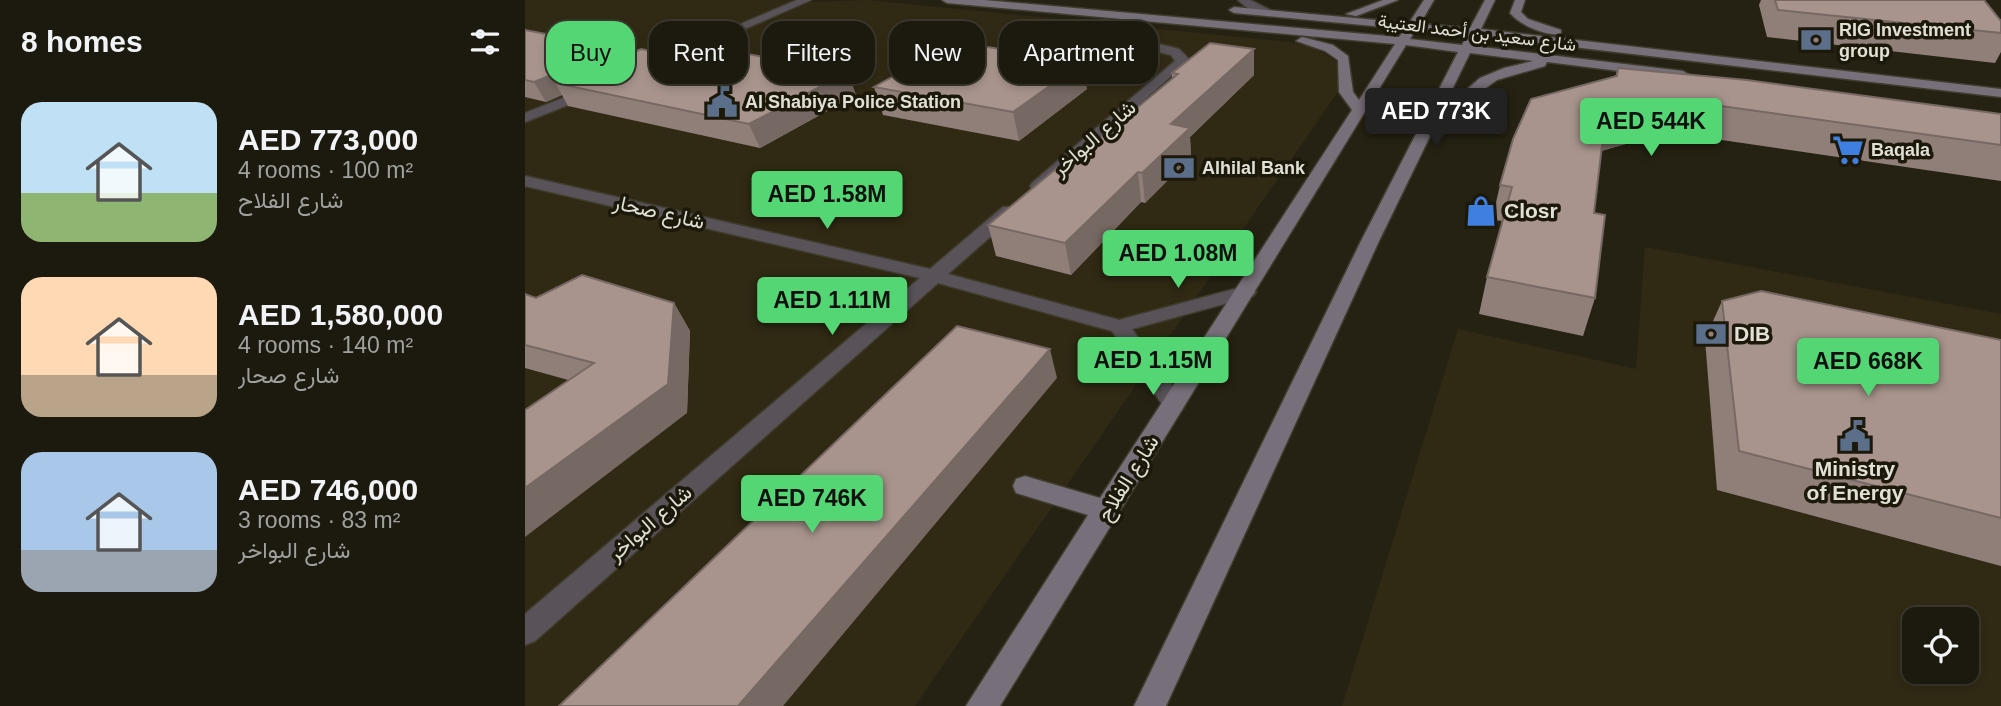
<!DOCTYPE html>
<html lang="en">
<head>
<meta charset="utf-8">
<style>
	:root { --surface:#1c1a0e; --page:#29271c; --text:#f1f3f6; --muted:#a0a19e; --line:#3a382e; --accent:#53d673 }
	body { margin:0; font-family:Helvetica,Vazirmatn,sans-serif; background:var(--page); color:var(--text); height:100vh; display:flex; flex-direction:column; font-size:26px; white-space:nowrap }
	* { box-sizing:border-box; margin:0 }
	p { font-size:23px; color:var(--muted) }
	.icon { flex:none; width:38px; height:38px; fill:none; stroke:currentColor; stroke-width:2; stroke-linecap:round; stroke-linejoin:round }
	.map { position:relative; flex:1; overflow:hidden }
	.panel { display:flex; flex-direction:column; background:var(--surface); width:525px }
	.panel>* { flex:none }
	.guide { position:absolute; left:21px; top:21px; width:665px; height:63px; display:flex; gap:14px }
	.tools { position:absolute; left:1377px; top:607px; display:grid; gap:14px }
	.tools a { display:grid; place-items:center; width:77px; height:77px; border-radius:14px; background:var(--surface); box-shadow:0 4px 10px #0003,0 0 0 2px var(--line); font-size:35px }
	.price { position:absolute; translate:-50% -60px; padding:0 16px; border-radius:7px; background:var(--accent); color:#111; font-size:23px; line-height:46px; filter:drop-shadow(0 2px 4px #0008) }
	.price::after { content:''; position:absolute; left:50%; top:42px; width:21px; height:16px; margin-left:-10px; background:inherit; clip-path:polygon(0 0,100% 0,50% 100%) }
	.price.current { background:#222; color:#fff }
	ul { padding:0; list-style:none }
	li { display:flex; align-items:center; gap:21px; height:175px; padding:0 21px }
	li span { display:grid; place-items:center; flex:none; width:196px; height:140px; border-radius:21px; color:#555 }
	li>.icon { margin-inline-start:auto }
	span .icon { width:84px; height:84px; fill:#fffc; stroke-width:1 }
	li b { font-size:30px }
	h2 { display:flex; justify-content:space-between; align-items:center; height:84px; padding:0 21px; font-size:30px }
	.pill { padding:0 24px; border-radius:21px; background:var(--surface); box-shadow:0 4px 10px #0003,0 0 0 2px var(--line); font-size:24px; line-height:63px }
	.pill.current { background:var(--accent); color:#111 }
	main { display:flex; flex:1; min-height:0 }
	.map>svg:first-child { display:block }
</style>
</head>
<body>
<main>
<section class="panel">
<h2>8 homes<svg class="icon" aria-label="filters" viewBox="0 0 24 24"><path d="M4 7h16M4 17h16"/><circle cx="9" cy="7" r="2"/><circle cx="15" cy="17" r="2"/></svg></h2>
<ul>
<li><span style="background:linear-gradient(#bfe0f5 65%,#8fb573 0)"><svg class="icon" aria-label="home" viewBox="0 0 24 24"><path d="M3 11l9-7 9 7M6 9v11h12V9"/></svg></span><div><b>AED 773,000</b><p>4 rooms · 100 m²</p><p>شارع الفلاح</p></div></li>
<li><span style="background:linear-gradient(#ffd9b3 70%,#b9a48a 0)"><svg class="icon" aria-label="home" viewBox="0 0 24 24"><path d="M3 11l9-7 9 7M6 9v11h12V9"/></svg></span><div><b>AED 1,580,000</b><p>4 rooms · 140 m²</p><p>شارع صحار</p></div></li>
<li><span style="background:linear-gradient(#a9c7e8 70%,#9aa5b1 0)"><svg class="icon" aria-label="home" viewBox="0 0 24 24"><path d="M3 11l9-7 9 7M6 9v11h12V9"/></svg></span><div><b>AED 746,000</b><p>3 rooms · 83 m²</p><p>شارع البواخر</p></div></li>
</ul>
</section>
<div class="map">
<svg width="1476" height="706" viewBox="0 0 1476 706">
	<rect width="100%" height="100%" fill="#262213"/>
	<g fill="#302a14" fill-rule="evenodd">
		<path d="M0,0h261l25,2 56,-2 422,42 26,6 30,19 -6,23 -424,616h-390z"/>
		<path d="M1120,247l356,67v392h-659l116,-377 178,40zM1390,620h52v52h-52z"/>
	</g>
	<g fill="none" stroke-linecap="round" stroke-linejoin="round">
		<defs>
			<g id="street">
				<path d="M272,0h14l-135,59 -10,-3z"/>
				<path d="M713,0h12l26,13 -5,3 -21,-6z"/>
				<path d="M614,39l40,10 9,9 -1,4 -143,127h-12l-2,-3 2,-3 143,-122 -4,-6 -36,-9v-6z"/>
				<path d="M66,87l5,1v6l-71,28v-9z"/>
				<path d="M0,176l405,93 73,-62h12l2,4 -2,4 -67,59 171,46 127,-34 10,6 -3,4 -121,33 53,75 -3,6 -8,2 -8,-2 -54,-79 -174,-48 -403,358 -10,4v-31l395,-336 -395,-92z"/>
			</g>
			<g id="secondary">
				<path d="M417,0h42l415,37 6,-8 -171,-16 -5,-3 5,-3 175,16 15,-23h10l-14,24 50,4 15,-28h10l-14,29 520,60v8l-523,-61 -5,10 210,25 6,4 -6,4 -136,-17 -2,4 -48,14 -21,15 -19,19 -22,12 -56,115 -213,465h-32l227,-465 97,-189 -52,-7 -406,661h-34l122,-191 -72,-22 -3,-7 3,-7 9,-3 75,22 252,-388 -13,-18 -1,-32 -13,-9 -29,-10 6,-4 31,8 15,11 5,36 6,8 36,-56 -448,-41zM891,30l51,5 -5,10 -52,-6zM945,53l63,8 -29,7 -24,10 -39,34z"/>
				<path d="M858,0h15l-42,16 -10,-2z"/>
				<path d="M990,0h10l-4,12 7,7 33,11v4c-16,2 -41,-9 -51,-21z"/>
			</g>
		</defs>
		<use href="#street" stroke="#403d2e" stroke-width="3"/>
		<use href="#secondary" stroke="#403d2e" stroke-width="3"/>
		<use href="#street" fill="#595359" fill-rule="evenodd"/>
		<use href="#secondary" fill="#776f79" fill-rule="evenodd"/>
	</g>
	<g fill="#907f79">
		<path d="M1236,0h223l17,21v31l-6,11 -228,-26 -8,-32z"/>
		<path d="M0,30l95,18 4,7 232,40 -96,53 -192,-42 -6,-11 -16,7 -21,-5z"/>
		<path d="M729,49v26l-64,62 1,20 -46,46 -4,-1 -70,73 -75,-19 -8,-31 75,-56 109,-90v-6z"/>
		<path d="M1093,68l383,46v67l-334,-49 -66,19 -7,62 1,85 -12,38 -104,-22 8,-37 16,-56 -11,-1 8,-35 115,-108z"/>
		<path d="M349,87l213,2 -68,52 -136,-26z"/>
		<path d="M0,294l11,4 138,5 16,28 -3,82 -162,-45z"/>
		<path d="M1197,301l279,39v226l-284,-76 -12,-151z"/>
	</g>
	<g fill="#766863">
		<path d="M95,48l10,19 -75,16 7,12 -16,7 -12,-20z"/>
		<path d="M729,49v26l-64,62 1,20 -46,46 -3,-30 29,-49z"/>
		<path d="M558,62l4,27 -68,52 -6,-29z"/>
		<path d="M323,72l8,23 -96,53 -11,-24z"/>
		<path d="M1153,100l-11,32 -72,21 10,-33z"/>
		<path d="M613,172l3,30 -70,73 -6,-32z"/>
		<path d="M149,303l16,28 -3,82 -162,124v-49z"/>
		<path d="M525,349l7,29 -274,328h-45z"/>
	</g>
	<g fill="#a8948d" stroke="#766863" stroke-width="2">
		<path d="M1250,0h209l17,21v12l-223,-23z"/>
		<path d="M0,30l95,18 -86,34 -9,-2z"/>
		<path d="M156,42l167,30 -99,52 -194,-41 86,-34 16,3z"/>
		<path d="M430,42l128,20 -70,50 -139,-25z"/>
		<path d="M685,43l44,6 -83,75 19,4 -48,45 -4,-1 -73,71 -77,-18 69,-57 6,1 115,-95 -6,-1z"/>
		<path d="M1093,68l129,12 254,34v31l-323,-45 -73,20 -11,93 11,2 -10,83 -108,-21 25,-90 -12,-2 13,-46 18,-40 86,-23z"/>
		<path d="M57,275l92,28 -6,81 -143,104v-78l69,-47 -69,-18v-51l11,4z"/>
		<path d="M1236,291l240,49v178l-262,-67 -17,-150z"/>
		<path d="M432,326l93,23 -312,357h-179z"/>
	</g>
	<defs>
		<symbol id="bank-bare" viewBox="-9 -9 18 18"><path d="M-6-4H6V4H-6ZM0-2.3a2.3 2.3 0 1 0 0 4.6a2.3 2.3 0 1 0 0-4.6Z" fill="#5c6f8a" stroke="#1c180a" stroke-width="2.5" paint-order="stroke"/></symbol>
		<symbol id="civic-bare" viewBox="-9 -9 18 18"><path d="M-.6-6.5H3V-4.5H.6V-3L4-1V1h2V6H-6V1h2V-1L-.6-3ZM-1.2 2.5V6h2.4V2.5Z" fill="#5c6f8a" stroke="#1c180a" stroke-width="2.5" paint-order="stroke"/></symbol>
		<symbol id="supermarket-bare" viewBox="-9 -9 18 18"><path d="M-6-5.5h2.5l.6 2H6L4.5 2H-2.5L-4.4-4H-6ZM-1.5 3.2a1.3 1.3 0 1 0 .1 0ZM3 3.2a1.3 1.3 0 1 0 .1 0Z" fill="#3f7fe0" stroke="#1c180a" stroke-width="2.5" paint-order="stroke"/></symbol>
		<symbol id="shop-bare" viewBox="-9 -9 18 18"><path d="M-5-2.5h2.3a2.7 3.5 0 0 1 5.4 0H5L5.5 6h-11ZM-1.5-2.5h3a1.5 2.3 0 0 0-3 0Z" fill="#3f7fe0" stroke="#1c180a" stroke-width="2.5" paint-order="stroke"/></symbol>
	</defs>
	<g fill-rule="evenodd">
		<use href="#bank-bare" x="1269" y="18" width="44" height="44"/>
		<use href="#civic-bare" x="175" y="80" width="44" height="44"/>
		<use href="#supermarket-bare" x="1301" y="128" width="44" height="44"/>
		<use href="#bank-bare" x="632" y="146" width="44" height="44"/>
		<use href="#shop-bare" x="934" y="189" width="44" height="44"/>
		<use href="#bank-bare" x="1164" y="312" width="44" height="44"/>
		<use href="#civic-bare" x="1308" y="414" width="44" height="44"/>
	</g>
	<g text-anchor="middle" stroke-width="7" stroke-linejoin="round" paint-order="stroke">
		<g font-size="18" font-weight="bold" fill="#e2e0d6" stroke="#1c180a" text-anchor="start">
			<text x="1314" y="36">RIG Investment<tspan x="1314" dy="21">group</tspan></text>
			<text x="220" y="108">Al Shabiya Police Station</text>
			<text x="1346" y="156">Baqala</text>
			<text x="677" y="174">Alhilal Bank</text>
		</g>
		<g font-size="18" fill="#e2e0d6" stroke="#1c180a">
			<text transform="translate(952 33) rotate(7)" y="6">شارع سعيد بن أحمد العتيبة</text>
		</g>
		<g font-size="21" fill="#e2e0d6" stroke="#1c180a">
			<text transform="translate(569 138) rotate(-41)" y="7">شارع البواخر</text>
			<text transform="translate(134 212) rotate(13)" y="7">شارع صحار</text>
			<text transform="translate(603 478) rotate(-58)" y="7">شارع الفلاح</text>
			<text transform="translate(125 523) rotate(-41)" y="7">شارع البواخر</text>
		</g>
		<g font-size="21" font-weight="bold" fill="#e2e0d6" stroke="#1c180a" text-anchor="start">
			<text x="979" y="218">Closr</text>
			<text x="1209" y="341">DIB</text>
			<text x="1330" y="476" text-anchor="middle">Ministry<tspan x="1330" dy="24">of Energy</tspan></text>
		</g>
	</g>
</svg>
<div class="tools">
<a><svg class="icon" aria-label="locate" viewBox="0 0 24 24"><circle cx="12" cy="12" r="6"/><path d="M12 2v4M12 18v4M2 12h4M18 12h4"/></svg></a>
</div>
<b class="price current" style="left:911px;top:148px">AED 773K</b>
<b class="price" style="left:1126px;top:158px">AED 544K</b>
<b class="price" style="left:302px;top:231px">AED 1.58M</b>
<b class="price" style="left:653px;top:290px">AED 1.08M</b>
<b class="price" style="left:307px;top:337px">AED 1.11M</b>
<b class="price" style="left:628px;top:397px">AED 1.15M</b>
<b class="price" style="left:1343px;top:398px">AED 668K</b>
<b class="price" style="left:287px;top:535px">AED 746K</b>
<div class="guide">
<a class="pill current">Buy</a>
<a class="pill">Rent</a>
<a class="pill">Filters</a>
<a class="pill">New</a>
<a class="pill">Apartment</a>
</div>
</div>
</main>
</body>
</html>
